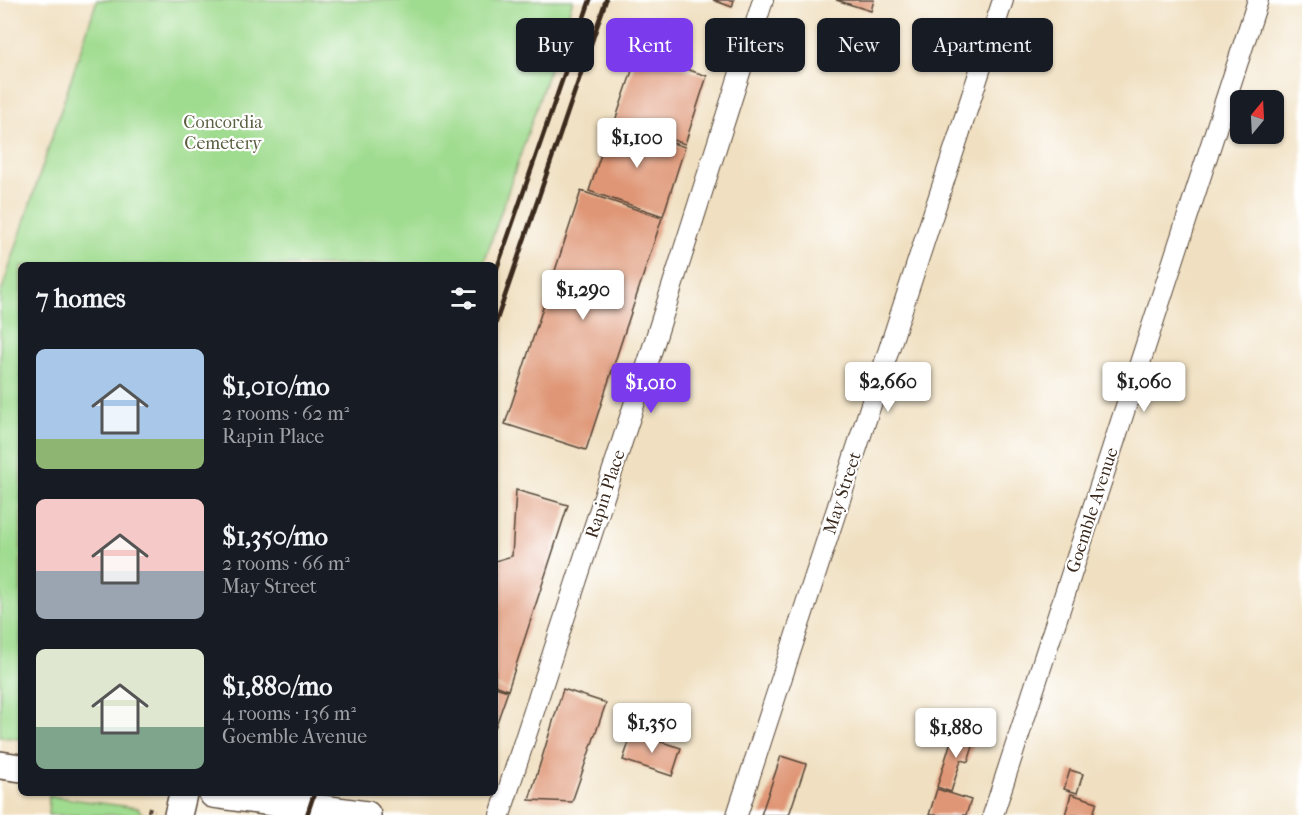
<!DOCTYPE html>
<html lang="en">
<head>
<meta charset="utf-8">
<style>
	:root { --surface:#171b24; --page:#20242c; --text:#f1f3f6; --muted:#9ea1a6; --accent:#7c3aed }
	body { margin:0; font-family:"IM FELL French Canon",serif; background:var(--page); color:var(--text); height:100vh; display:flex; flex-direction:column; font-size:22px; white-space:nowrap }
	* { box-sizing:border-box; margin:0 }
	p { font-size:20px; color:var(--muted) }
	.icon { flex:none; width:33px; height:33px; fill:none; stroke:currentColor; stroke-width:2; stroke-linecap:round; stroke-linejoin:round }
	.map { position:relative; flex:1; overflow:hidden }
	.details { position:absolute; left:18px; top:262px; width:480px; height:534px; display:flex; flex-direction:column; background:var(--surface); border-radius:9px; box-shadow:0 2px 4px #0004 }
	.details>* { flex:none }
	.hud { position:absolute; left:516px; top:18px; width:570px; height:54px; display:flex; gap:12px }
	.needle { width:39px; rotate:18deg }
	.controls { position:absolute; left:1230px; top:90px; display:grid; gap:12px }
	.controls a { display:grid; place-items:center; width:54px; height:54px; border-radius:9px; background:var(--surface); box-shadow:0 2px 4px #0004; font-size:30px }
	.price { position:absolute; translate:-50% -51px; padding:0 14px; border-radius:6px; background:#fff; color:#222; font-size:20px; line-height:39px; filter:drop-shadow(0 2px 3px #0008) }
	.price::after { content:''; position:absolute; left:50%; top:36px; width:18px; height:14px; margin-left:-9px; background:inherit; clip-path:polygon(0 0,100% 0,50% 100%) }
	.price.active { background:var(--accent); color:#fff }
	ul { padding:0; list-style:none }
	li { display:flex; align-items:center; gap:18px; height:150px; padding:0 18px }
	li span { display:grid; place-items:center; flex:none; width:168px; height:120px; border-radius:9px; color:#555 }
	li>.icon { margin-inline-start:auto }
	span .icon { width:72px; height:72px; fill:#fffc; stroke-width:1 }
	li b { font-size:26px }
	h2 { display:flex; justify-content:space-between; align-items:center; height:72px; padding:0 18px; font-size:26px }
	.pill { padding:0 21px; border-radius:9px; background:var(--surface); box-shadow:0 2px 4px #0004; font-size:21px; line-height:54px }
	.pill.active { background:var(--accent); color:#fff }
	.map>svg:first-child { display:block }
</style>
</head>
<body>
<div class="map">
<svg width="1302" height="815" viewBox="0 0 1302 815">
	<rect width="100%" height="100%" fill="#fff"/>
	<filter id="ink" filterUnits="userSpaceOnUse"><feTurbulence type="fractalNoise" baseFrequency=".0167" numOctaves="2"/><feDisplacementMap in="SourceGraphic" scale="12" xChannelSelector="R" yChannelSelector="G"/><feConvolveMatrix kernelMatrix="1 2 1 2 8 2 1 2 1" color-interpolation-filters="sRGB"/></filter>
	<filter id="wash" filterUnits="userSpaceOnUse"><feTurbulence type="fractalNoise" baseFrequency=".008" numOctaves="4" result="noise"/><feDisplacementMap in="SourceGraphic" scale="24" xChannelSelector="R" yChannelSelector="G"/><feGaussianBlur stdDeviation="1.35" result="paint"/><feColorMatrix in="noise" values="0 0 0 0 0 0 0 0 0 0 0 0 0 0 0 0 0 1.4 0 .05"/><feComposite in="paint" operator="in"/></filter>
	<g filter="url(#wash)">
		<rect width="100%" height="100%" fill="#f0e0c1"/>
		<g fill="#a0dc90" stroke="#6e8357" stroke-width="1.5">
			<path d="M97,0h476l-90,265 -462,1v473l-21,-2v-441z"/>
			<path d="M49,796l89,12 5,7h-95z"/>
		</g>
		<g id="blocks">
			<g fill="#df9676">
				<path d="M713,0h21l-2,7z"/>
				<path d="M836,0h38l-3,11z"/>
				<path d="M638,53l69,23 -22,68 -70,-23z"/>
				<path d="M611,123l74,24 -22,69 -74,-25z"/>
				<path d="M581,191l81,27 -76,232 -81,-26z"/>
				<path d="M516,490l52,15 -60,185 -13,-5v-124l17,-5z"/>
				<path d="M495,687l13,4 -13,37z"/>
				<path d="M563,689l43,14 -34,99 -43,-2z"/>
				<path d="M954,731l22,6 -8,25 -7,-2 -10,32 -14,-5z"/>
				<path d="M632,733l49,15 -9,28 -49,-16z"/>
				<path d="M781,756l25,8 -17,51h-28z"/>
				<path d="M1070,770l13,4 -6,19 -13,-4z"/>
				<path d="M937,789l34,11 -5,15h-37z"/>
				<path d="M1071,794l26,8 -4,13h-28z"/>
			</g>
		</g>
	</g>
	<g filter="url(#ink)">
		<use href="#blocks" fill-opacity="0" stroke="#564536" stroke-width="1.5"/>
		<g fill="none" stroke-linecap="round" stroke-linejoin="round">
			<defs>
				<g id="street">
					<path d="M500,815l151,-462 112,-353"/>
					<path d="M737,815l266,-815"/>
					<path d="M993,815l265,-815"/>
				</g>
				<g id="secondary">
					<path d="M0,765l21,3"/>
					<path d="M213,794l154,21"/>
					<path d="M178,815l5,-21"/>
				</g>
			</defs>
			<use href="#street" stroke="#564536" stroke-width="22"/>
			<use href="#secondary" stroke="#564536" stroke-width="30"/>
			<path stroke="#564536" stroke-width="4" stroke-dasharray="4.5 4.5" stroke-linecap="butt" d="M150,807l-1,4 5,1"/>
			<use href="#street" stroke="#fff" stroke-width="20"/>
			<use href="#secondary" stroke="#fff" stroke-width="27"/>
			<g stroke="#3b2a1e" stroke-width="4.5">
				<path d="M495,274l95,-274"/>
				<path d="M495,325l111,-325"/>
				<path d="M307,815l7,-21"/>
			</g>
		</g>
	</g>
	<g text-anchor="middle" stroke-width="4.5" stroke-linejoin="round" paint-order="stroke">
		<g font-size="18" fill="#595f40" stroke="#fff">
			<text x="223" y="128">Concordia<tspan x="223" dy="21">Cemetery</tspan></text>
		</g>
		<g font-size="18" fill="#3b2a1e" stroke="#fff">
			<text transform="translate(842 493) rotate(-72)" y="6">May Street</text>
			<text transform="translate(605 494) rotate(-72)" y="6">Rapin Place</text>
			<text transform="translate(1092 510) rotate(-72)" y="6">Goemble Avenue</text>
		</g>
	</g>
</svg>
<div class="controls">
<a><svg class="needle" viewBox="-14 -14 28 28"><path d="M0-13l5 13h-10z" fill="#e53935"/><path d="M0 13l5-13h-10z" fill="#9ea1a6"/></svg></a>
</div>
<b class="price" style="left:637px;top:169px">$1,100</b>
<b class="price" style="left:583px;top:321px">$1,290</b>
<b class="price" style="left:888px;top:413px">$2,660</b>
<b class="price" style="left:1144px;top:413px">$1,060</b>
<b class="price active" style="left:651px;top:414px">$1,010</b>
<b class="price" style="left:652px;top:754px">$1,350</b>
<b class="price" style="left:956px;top:759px">$1,880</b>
<div class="hud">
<a class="pill">Buy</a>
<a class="pill active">Rent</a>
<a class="pill">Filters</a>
<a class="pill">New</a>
<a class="pill">Apartment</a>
</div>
<section class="details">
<h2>7 homes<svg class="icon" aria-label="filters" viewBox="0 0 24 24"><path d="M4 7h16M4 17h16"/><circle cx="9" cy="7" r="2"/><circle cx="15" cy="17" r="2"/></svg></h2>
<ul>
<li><span style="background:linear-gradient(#a9c7e8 75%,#8fb573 0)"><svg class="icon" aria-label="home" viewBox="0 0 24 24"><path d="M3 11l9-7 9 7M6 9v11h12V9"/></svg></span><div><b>$1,010/mo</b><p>2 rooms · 62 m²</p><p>Rapin Place</p></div></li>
<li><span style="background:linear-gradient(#f6c9c9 60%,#9aa5b1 0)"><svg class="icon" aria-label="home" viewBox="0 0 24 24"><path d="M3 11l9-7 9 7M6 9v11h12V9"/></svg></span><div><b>$1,350/mo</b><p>2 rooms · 66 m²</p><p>May Street</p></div></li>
<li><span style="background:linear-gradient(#dfe7d0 65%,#7fa58c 0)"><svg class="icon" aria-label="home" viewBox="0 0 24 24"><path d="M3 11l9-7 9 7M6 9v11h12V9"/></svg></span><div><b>$1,880/mo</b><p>4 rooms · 136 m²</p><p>Goemble Avenue</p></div></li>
</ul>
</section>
</div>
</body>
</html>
